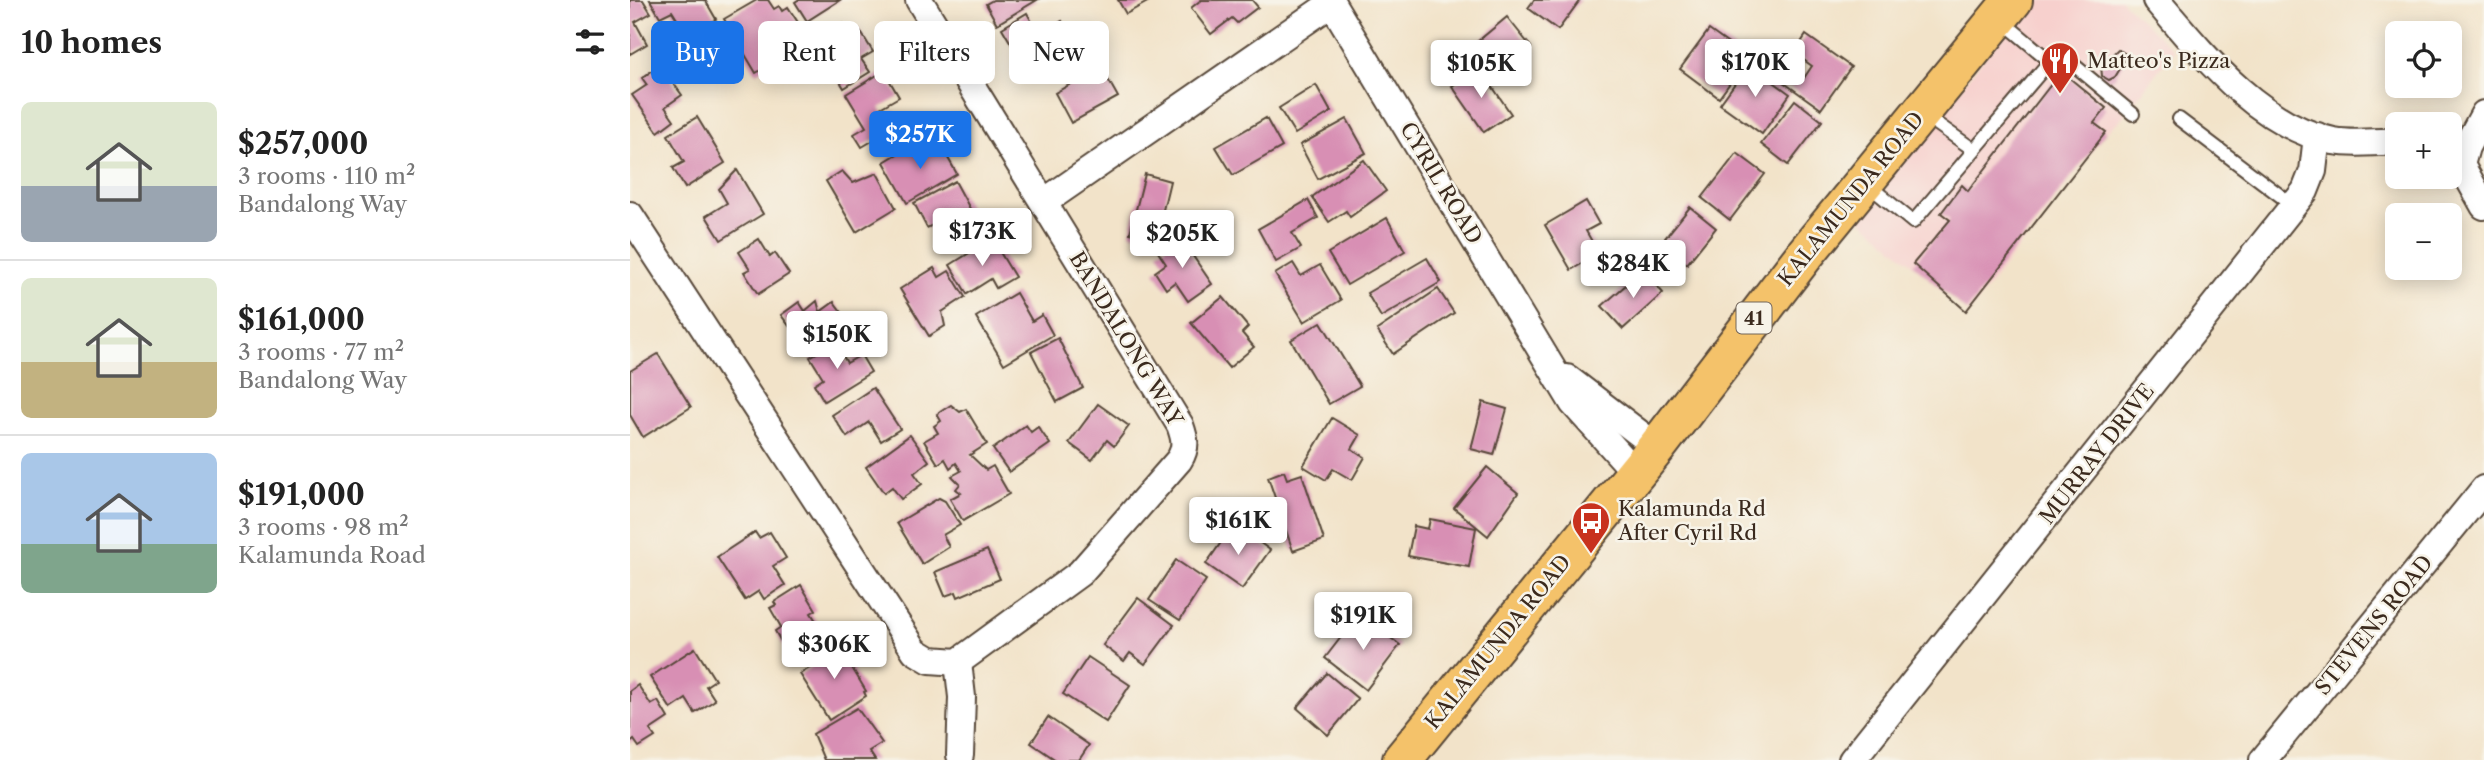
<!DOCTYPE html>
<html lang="en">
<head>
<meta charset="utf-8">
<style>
	:root { --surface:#fff; --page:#f2f2f2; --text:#222; --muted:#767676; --line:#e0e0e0; --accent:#1a73e8 }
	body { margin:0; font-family:"Libre Caslon Text",serif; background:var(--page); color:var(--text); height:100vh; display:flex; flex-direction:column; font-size:26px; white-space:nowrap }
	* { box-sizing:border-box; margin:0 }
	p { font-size:23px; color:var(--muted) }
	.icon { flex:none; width:38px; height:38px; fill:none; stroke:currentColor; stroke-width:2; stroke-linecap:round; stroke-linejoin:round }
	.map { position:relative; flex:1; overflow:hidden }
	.drawer { display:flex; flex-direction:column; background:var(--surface); width:630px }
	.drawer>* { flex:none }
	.hud { position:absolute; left:21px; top:21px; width:665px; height:63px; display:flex; gap:14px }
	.controls { position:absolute; left:1755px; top:21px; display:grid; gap:14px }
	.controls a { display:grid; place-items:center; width:77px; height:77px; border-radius:10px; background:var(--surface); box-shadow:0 4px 18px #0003; font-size:35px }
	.price { position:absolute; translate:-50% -60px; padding:0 16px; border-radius:7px; background:#fff; color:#222; font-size:23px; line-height:46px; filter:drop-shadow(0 2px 4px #0008) }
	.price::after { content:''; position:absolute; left:50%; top:42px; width:21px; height:16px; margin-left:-10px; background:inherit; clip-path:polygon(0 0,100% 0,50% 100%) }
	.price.active { background:var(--accent); color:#fff }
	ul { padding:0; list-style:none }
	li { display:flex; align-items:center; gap:21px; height:175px; padding:0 21px }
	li+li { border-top:2px solid var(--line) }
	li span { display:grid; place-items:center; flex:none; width:196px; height:140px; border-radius:10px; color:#555 }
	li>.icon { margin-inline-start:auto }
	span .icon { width:84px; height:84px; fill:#fffc; stroke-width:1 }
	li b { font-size:30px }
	h2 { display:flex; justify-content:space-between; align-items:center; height:84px; padding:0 21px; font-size:30px }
	.pill { padding:0 24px; border-radius:10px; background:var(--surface); box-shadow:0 4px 18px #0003; font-size:24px; line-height:63px }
	.pill.active { background:var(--accent); color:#fff }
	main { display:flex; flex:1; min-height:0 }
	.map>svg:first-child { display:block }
</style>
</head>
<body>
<main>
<section class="drawer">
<h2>10 homes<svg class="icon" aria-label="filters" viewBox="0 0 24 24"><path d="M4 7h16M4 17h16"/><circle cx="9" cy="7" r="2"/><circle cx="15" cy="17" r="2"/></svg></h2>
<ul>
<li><span style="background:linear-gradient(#dfe7d0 60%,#9aa5b1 0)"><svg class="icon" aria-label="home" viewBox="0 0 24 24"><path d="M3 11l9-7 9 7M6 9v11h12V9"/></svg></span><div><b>$257,000</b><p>3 rooms · 110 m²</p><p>Bandalong Way</p></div></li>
<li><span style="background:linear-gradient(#dfe7d0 60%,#c2b280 0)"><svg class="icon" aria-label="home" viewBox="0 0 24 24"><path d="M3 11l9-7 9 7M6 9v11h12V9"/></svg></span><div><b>$161,000</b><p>3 rooms · 77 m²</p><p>Bandalong Way</p></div></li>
<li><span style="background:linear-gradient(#a9c7e8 65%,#7fa58c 0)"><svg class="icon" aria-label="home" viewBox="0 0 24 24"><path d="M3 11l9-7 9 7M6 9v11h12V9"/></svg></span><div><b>$191,000</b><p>3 rooms · 98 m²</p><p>Kalamunda Road</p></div></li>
</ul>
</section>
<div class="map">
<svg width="1854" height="760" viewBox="0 0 1854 760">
	<rect width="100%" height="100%" fill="#f7f3e8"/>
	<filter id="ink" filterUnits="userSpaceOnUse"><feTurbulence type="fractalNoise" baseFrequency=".0143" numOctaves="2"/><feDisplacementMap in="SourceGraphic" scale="14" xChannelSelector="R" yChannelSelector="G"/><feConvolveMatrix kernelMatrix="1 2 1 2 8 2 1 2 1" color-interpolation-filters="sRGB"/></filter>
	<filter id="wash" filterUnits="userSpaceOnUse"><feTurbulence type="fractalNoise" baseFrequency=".00686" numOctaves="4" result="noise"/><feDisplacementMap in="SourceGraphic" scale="28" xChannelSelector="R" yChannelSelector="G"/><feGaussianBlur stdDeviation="1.57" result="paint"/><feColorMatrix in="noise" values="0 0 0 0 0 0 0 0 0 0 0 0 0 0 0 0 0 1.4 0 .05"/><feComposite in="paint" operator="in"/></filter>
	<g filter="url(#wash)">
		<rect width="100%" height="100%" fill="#f2e3c9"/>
		<path fill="#f7d0cd" d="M1400,0h91l53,50 -53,69 -15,13 -137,181 -111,-96z"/>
		<g id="blocks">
			<g fill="#d88fb4">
				<path d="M0,0h13l8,13 -16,9 12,22 -17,10z"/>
				<path d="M20,0h55l11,19 -32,22 -12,-20 5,-2 -5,-8 -12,6z"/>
				<path d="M127,0h11l6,9 5,-3 3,5 6,-4 11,17 -10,6 10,18 -43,25 -32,-54z"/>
				<path d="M168,0h42l-33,21 -12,-19z"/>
				<path d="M363,0h44l-40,24 -11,-20z"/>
				<path d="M488,0h33l-25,14z"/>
				<path d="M571,0h51l6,7 -21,16 -5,-5 -21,16 -20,-26z"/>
				<path d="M904,0h46l-22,30 -30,-22z"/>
				<path d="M397,13l12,22 23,-14 17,30 -47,28 -30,-51z"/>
				<path d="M877,17l24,30 -31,24 -23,-29z"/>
				<path d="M213,24l6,11 10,-6 14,23 -12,7 9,13 -26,16 -28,-47z"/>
				<path d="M1079,30l39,28 -29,40 -39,-29z"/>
				<path d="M1176,35l45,32 -30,42 -38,-27 8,-12 13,8 8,-12 -18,-13z"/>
				<path d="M1488,49l9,6 -1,4 -11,18 -6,3 -7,-4 -1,-10z"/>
				<path d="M1119,64l41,30 -28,40 -42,-30z"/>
				<path d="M30,65l22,30 -17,12 9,13 -16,12 -26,-37 15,-10 -5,-7z"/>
				<path d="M471,67l17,30 -47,26 -16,-30z"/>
				<path d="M849,67l32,47 -27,18 -32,-46z"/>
				<path d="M254,71l15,26 -19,11 5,8 9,-5 7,13 -39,23 -8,-13 12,-7 -20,-33z"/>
				<path d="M1437,76l39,32 -12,15 12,9 -140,179 -53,-47 37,-44 -9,-7 21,-28 6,6 88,-113 6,4z"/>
				<path d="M686,85l15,27 -36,22 -16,-26z"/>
				<path d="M1165,100l27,21 -34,44 -27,-21z"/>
				<path d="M67,117l28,46 -40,25 -12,-20 11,-6 -16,-27z"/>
				<path d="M636,118l16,29 -49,28 -17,-28z"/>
				<path d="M717,119l19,34 -48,26 -18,-34z"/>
				<path d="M284,144l6,12 20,-12 17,30 -50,29 -23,-41z"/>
				<path d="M1107,153l28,21 -35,46 -28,-22z"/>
				<path d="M734,160l22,31 -36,26 -4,-6 -17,11 -17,-25z"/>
				<path d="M107,170l26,44 -42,26 -15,-24 21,-13 -8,-14z"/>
				<path d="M212,171l11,12 24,-10 19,35 -40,24 -30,-51z"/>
				<path d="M515,174l25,7 -14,58 -26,-6z"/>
				<path d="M325,181l27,50 -22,12 -14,-25 -19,10 -13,-25z"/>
				<path d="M678,200l10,18 -26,15 9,15 -25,14 -18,-33z"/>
				<path d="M956,201l13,23 -13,7 13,23 -28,16 -26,-45z"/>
				<path d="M1060,207l26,21 -29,36 -26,-21z"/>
				<path d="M757,218l18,33 -58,34 -19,-32z"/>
				<path d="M550,237l32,47 -24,17 -13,-19 -9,7 -11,-17 11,-8 -8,-12z"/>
				<path d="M129,239l11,18 5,-4 14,21 -31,20 -14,-22 6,-3 -11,-17z"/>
				<path d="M362,239l23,38 -19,11 -5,-9 -24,15 -17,-29z"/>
				<path d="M797,258l14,24 -60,35 -14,-24z"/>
				<path d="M663,263l8,13 19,-11 21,35 -37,22 -29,-48z"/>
				<path d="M304,268l5,9 10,-6 16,26 -23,15 3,14 -16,10 -29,-47z"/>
				<path d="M1013,270l20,23 -40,36 -21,-23z"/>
				<path d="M808,289l16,24 -61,41 -16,-24z"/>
				<path d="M386,293l16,28 10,-6 11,20 -49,29 -28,-47z"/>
				<path d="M593,297l25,30 -6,6 12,14 -25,21 -38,-45z"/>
				<path d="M187,301l3,11 14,-10 13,17 -31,22 -4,-7 -11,8 -20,-27 18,-13 6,9z"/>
				<path d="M691,322l39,64 -31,18 -38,-64z"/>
				<path d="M428,338l25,50 -26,14 -26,-50z"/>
				<path d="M205,342l12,21 14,-8 10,17 -47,29 -10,-17 9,-6 -13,-21z"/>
				<path d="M28,354l33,53 -48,30 -13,-22v-44z"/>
				<path d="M243,388l27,41 -19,12 -12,-19 -22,15 -15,-22z"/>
				<path d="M853,402l24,7 -13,46 -23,-6z"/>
				<path d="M468,404l31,22 -15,20 -7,-6 -15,20 -23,-17z"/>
				<path d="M321,405l9,7 6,-3 21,35 -17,11 16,15 7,-4 16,28 -46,27 -13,-22 11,-6 -5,-4 4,-5 -8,-8 9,-5 -5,-8 -6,5 -5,-9 -7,5 -14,-23 14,-8 -4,-7 7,-5 -4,-7z"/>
				<path d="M702,418l28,17 -8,14 13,8 -13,23 -19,-11 -7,11 -23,-14z"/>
				<path d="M396,425l5,7 7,-5 12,17 -41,28 -16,-23z"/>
				<path d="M280,435l19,26 -15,12 8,11 -21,15 -9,-12 -8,6 -18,-26z"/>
				<path d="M857,467l31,26 -30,43 -34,-28z"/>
				<path d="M654,471l3,8 15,-5 22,66 -31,11 -25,-74z"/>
				<path d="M309,498l6,3 15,24 -17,10 6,12 -27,17 -25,-41z"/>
				<path d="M800,519l46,9 -7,39 -61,-11 6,-30 14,3z"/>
				<path d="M604,524l36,26 -28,39 -36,-25z"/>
				<path d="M125,532l4,6 11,-6 16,26 -13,8 12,19 -21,14 -5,-8 -14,9 -28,-43z"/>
				<path d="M357,550l13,29 -42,18 -2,-5 -11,4 -10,-24z"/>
				<path d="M546,560l30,20 -26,40 -31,-20z"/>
				<path d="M171,585l15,25 -5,3 16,25 -28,17 -6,-10 -7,5 -11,-19 6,-4 -11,-19 6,-3 -2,-3z"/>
				<path d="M508,598l36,27 -29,39 -15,-11 -6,8 -21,-16z"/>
				<path d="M729,614l41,31 -34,45 -41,-32z"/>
				<path d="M206,641l30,50 -2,1 2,4 -37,24 -29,-46 18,-11 -5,-8z"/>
				<path d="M65,648l20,32 -9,6 9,14 -20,13 -9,-14 -15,10 -21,-32z"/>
				<path d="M458,657l42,28 -24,37 -43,-28z"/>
				<path d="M697,673l31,26 -30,36 -31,-27z"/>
				<path d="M8,685l13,20 7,-4 10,17 -18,12 5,7 -16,10 -5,-7 -4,3v-52z"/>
				<path d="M227,708l25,35 -13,8 6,9h-51l-11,-26z"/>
				<path d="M418,717l41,28 -10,15h-23l-25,-17z"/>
			</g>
		</g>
	</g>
	<g filter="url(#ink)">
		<use href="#blocks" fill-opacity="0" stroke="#564638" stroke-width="2"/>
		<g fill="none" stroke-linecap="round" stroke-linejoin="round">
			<defs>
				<g id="service">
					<path d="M1420,61l24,4 59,49"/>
					<path d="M1293,114l51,36"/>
					<path d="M1549,119l115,87"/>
					<path d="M1237,184l46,38 137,-161 -49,-41"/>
				</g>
				<g id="minor">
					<path d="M700,0l243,403 62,69"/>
					<path d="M1526,0c47,55 102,125 177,141 22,4 43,0 65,1"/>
					<path d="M1820,159l11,6 23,41"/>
					<path d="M1831,165l5,-18 18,-33"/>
					<path d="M414,202l288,-199"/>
					<path d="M0,215l285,436 15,9 28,2 122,-89 99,-113c8,-13 6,-21 1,-35l-261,-425"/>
					<path d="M937,378l90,69"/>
					<path d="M328,662l4,35 -2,58"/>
					<path d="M1222,760l453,-569 8,-20 4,-35"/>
					<path d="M1633,760l221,-271"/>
				</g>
				<path id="primary" d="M772,760l255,-313 149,-194 207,-253"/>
			</defs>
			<use href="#service" stroke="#564638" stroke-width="16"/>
			<use href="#minor" stroke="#564638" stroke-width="30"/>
			<use href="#primary" stroke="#564638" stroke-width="42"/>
			<use href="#service" stroke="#fff" stroke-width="12"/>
			<use href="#minor" stroke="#fff" stroke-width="26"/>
			<use href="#primary" stroke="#f4c26a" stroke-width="38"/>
		</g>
	</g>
	<defs>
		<symbol id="restaurant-pin" viewBox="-11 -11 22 30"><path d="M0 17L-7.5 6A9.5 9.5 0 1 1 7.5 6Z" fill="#c8321e" stroke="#f7f3e8"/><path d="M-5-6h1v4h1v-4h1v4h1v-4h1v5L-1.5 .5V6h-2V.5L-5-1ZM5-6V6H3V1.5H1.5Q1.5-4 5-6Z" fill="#fff"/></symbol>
		<symbol id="bus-pin" viewBox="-11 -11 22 30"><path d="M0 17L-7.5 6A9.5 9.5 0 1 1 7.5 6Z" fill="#c8321e" stroke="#f7f3e8"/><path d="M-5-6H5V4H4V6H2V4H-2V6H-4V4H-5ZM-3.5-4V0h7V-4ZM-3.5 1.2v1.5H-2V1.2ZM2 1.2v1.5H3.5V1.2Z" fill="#fff"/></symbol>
	</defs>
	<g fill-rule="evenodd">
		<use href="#restaurant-pin" x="1408" y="39" width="44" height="60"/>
		<use href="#bus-pin" x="939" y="499" width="44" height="60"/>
	</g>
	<g text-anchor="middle" stroke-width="5" stroke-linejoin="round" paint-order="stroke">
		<rect fill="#f7f3e8" stroke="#73665b" stroke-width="2" x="1106.5" y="302.5" width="35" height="31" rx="5"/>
		<g font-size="19" font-weight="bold" fill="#3b2a1e">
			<text x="1124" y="325">41</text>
		</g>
		<g font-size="21" fill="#3b2a1e" stroke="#f7f3e8" text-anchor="start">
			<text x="1457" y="68">Matteo's Pizza</text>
			<text x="988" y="516">Kalamunda Rd<tspan x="988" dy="24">After Cyril Rd</tspan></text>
		</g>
		<g font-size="21" fill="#3b2a1e" stroke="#f7f3e8">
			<text transform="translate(811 183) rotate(59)" y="7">CYRIL ROAD</text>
			<text transform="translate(1221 199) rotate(-51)" y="7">KALAMUNDA ROAD</text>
			<text transform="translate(496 339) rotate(59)" y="7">BANDALONG WAY</text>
			<text transform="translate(1467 454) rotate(-52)" y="7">MURRAY DRIVE</text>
			<text transform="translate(1744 625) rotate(-51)" y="7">STEVENS ROAD</text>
			<text transform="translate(868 642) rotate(-51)" y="7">KALAMUNDA ROAD</text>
		</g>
	</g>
</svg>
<div class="controls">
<a><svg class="icon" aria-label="locate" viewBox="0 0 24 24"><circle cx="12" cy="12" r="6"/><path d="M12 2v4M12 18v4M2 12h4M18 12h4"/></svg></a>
<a>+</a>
<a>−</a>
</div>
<b class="price" style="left:1125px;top:99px">$170K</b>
<b class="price" style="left:851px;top:100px">$105K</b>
<b class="price active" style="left:290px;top:171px">$257K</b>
<b class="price" style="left:352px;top:268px">$173K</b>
<b class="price" style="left:552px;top:270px">$205K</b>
<b class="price" style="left:1003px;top:300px">$284K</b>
<b class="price" style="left:207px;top:371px">$150K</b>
<b class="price" style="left:608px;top:557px">$161K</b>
<b class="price" style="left:733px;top:652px">$191K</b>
<b class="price" style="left:204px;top:681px">$306K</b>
<div class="hud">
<a class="pill active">Buy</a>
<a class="pill">Rent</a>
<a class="pill">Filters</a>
<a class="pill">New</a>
</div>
</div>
</main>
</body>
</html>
